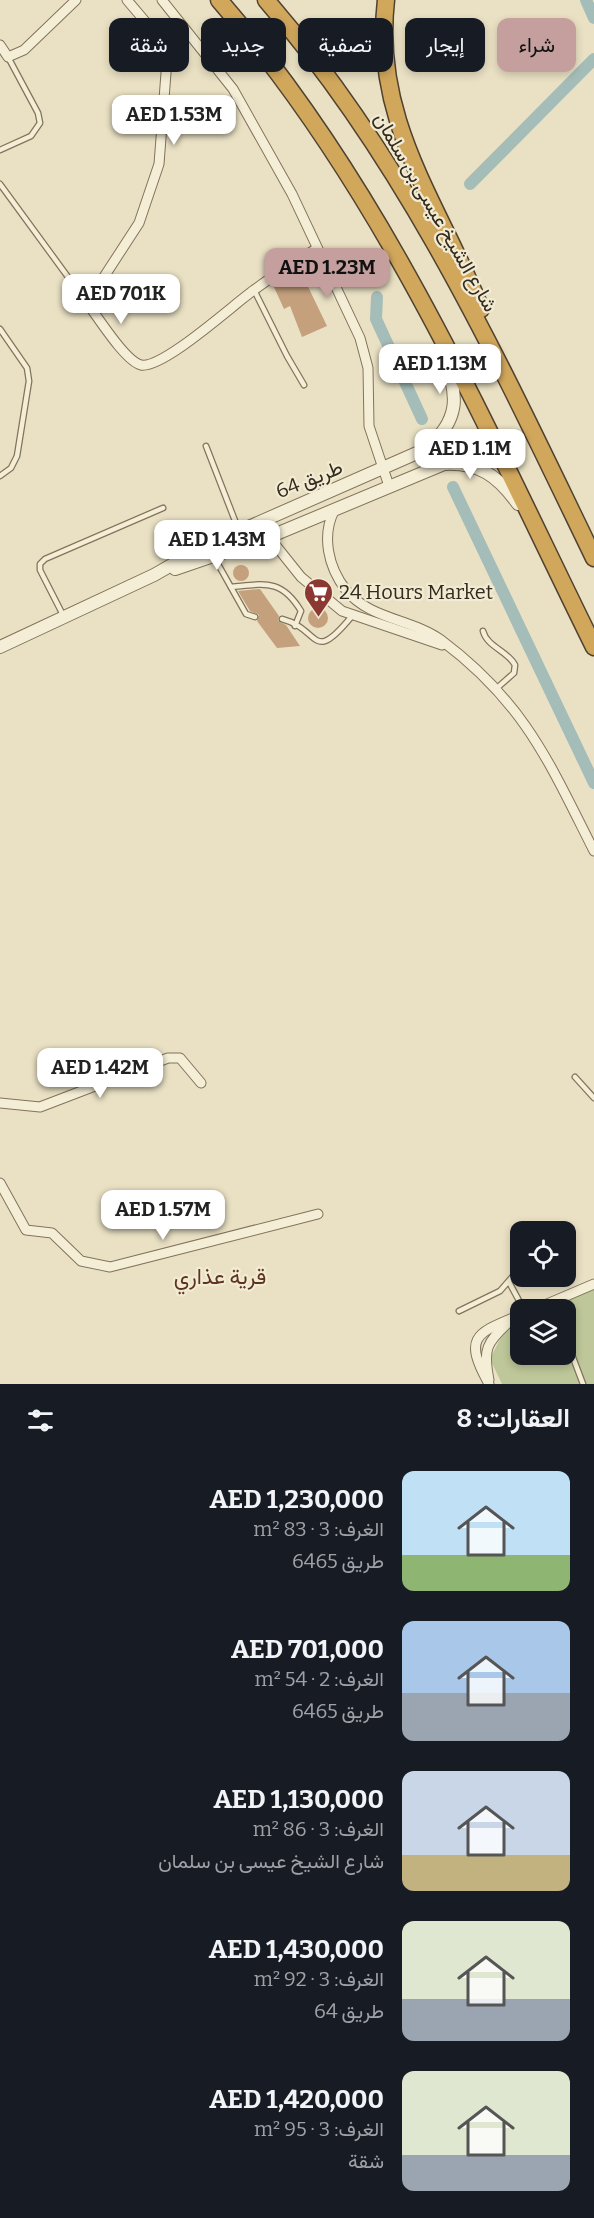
<!DOCTYPE html>
<html lang="ar">
<head>
<meta charset="utf-8">
<style>
	:root { --surface:#171b24; --page:#20242c; --text:#f1f3f6; --muted:#9ea1a6; --accent:#c49f9e }
	body { margin:0; font-family:Bitter,Vazirmatn,serif; background:var(--page); color:var(--text); direction:rtl; height:100vh; display:flex; flex-direction:column; font-size:22px; white-space:nowrap }
	* { box-sizing:border-box; margin:0 }
	p { font-size:20px; color:var(--muted) }
	.icon { flex:none; width:33px; height:33px; fill:none; stroke:currentColor; stroke-width:2; stroke-linecap:round; stroke-linejoin:round }
	.map { position:relative; height:1384px; overflow:hidden; direction:ltr }
	.side { display:flex; flex-direction:column; background:var(--surface); flex:1 }
	.side>* { flex:none }
	.banner { position:absolute; left:18px; top:18px; width:558px; height:54px; direction:rtl; display:flex; gap:12px }
	.controls { position:absolute; left:510px; top:1221px; display:grid; gap:12px }
	.controls a { display:grid; place-items:center; width:66px; height:66px; border-radius:12px; background:var(--surface); box-shadow:0 3px 9px #0003; font-size:30px }
	.price { position:absolute; translate:-50% -51px; padding:0 14px; border-radius:12px; background:#fff; color:#222; font-size:20px; line-height:39px; filter:drop-shadow(0 2px 3px #0008) }
	.price::after { content:''; position:absolute; left:50%; top:36px; width:18px; height:14px; margin-left:-9px; background:inherit; clip-path:polygon(0 0,100% 0,50% 100%) }
	.price.active { background:var(--accent); color:#111 }
	ul { padding:0; list-style:none }
	li { display:flex; align-items:center; gap:18px; height:150px; padding:0 24px }
	li span { display:grid; place-items:center; flex:none; width:168px; height:120px; border-radius:12px; color:#555 }
	li>.icon { margin-inline-start:auto }
	span .icon { width:72px; height:72px; fill:#fffc; stroke-width:1 }
	li b { font-size:26px }
	h2 { display:flex; justify-content:space-between; align-items:center; height:72px; padding:0 24px; font-size:26px }
	.tag { padding:0 21px; border-radius:12px; background:var(--surface); box-shadow:0 3px 9px #0003; font-size:21px; line-height:54px }
	.tag.active { background:var(--accent); color:#111 }
	.map>svg:first-child { display:block }
</style>
</head>
<body>
<div class="map">
<svg width="594" height="1384" viewBox="0 0 594 1384">
	<rect width="100%" height="100%" fill="#eae1c4"/>
	<path fill="#bec799" d="M594,1288v96h-92l-12,-25 15,-30 15,-7v32h46v-44l-19,-1z"/>
	<g fill="none" stroke-linecap="round" stroke-linejoin="round">
		<g stroke="#a5bdb8" stroke-width="12">
			<path d="M586,0l8,18"/>
			<path d="M470,184l124,-125"/>
			<path d="M377,297l-1,22 46,100"/>
			<path d="M453,487l141,296"/>
		</g>
	</g>
	<g fill="#c4a07d">
		<path d="M300,270l27,56 -25,11 -12,-31 -6,3 -11,-24z"/>
		<circle cx="241" cy="573" r="8"/>
		<path d="M260,589l19,27 -1,5 8,4 14,21 -23,2 -20,-27 2,-6 -9,-4 -12,-20z"/>
		<circle cx="318" cy="618" r="10"/>
	</g>
	<g fill="none" stroke-linecap="round" stroke-linejoin="round">
		<defs>
			<g id="service">
				<path d="M0,150l31,-14 9,-13 -2,-10 -30,-56"/>
				<path d="M0,184l87,119"/>
				<path d="M254,290l33,66 17,29"/>
				<path d="M0,329l27,39 2,13 -12,75 -6,12 -11,8"/>
				<path d="M206,446l33,85"/>
				<path d="M214,557l32,57 9,3"/>
				<path d="M231,587c33,-3 50,-9 70,24l-6,15"/>
				<path d="M63,615l-23,-45v-6l5,-5 118,-51"/>
				<path d="M282,619c39,10 29,47 70,-3"/>
				<path d="M483,631c4,16 25,20 32,34l-1,8 -17,15"/>
				<path d="M575,1077l19,21"/>
				<path d="M509,1282l15,28"/>
				<path d="M459,1311l41,-20 20,-23"/>
				<path d="M566,1339l17,45"/>
			</g>
			<g id="minor">
				<path d="M127,0l28,33 12,27 -8,104 -20,59 -52,80c11,14 38,58 54,62 22,4 93,-61 113,-75 20,-15 41,-28 62,-41"/>
				<path d="M162,0l71,89 59,105 68,144 8,30 1,58 20,60"/>
				<path d="M0,45l8,12 16,-7 52,-50"/>
				<path d="M335,509c-14,26 -7,58 11,81 23,29 66,29 95,50 84,63 108,122 153,211"/>
				<path d="M269,537l32,40 41,34 100,34"/>
				<path d="M0,1103l40,4 128,-49h12l21,25"/>
				<path d="M0,1183l26,47 26,3 29,28 29,6 208,-53"/>
				<path d="M533,1310l61,-26"/>
				<path d="M489,1380c-6,-31 -3,-37 20,-58"/>
				<path d="M489,1384c-27,-48 -12,-51 31,-69"/>
			</g>
			<g id="tertiary">
				<path d="M175,569l94,-32 175,-73c35,-2 54,12 74,40"/>
				<path d="M0,647l154,-72 49,-28 223,-98c34,-29 33,-53 18,-92"/>
			</g>
			<g id="motorway">
				<path d="M219,0c165,189 265,424 375,647"/>
				<path d="M266,0c143,164 234,364 328,558"/>
				<path d="M386,0c-14,121 53,204 95,309"/>
			</g>
		</defs>
		<use href="#service" stroke="#82735c" stroke-width="7"/>
		<use href="#minor" stroke="#82735c" stroke-width="11"/>
		<use href="#tertiary" stroke="#82735c" stroke-width="14"/>
		<use href="#motorway" stroke="#504230" stroke-width="19"/>
		<use href="#service" stroke="#f5eed6" stroke-width="4.5"/>
		<use href="#minor" stroke="#f5eed6" stroke-width="9"/>
		<use href="#tertiary" stroke="#f5eed6" stroke-width="12"/>
		<use href="#motorway" stroke="#d1a75c" stroke-width="16"/>
	</g>
	<defs>
		<symbol id="supermarket-pin" viewBox="-11 -11 22 30"><path d="M0 17L-7.5 6A9.5 9.5 0 1 1 7.5 6Z" fill="#8c3832" stroke="#f2ebd3"/><path d="M-6-5.5h2.5l.6 2H6L4.5 2H-2.5L-4.4-4H-6ZM-1.5 3.2a1.3 1.3 0 1 0 .1 0ZM3 3.2a1.3 1.3 0 1 0 .1 0Z" fill="#fff"/></symbol>
	</defs>
	<g fill-rule="evenodd">
		<use href="#supermarket-pin" x="302" y="576" width="33" height="45"/>
	</g>
	<g text-anchor="middle" stroke-width="4.5" stroke-linejoin="round" paint-order="stroke">
		<g font-size="20" fill="#342b1f" stroke="#f2ebd3">
			<text transform="translate(436 212) rotate(60)" y="7">شارع الشيخ عيسى بن سلمان</text>
			<text transform="translate(309 479) rotate(-22)" y="7">طريق 64</text>
		</g>
		<g font-size="20" fill="#342b1f" stroke="#f2ebd3" text-anchor="start">
			<text x="339" y="599">24 Hours Market</text>
		</g>
		<g font-size="22" fill="#5c3322" stroke="#f2ebd3">
			<text x="220" y="1284">قرية عذاري</text>
		</g>
	</g>
</svg>
<div class="controls">
<a><svg class="icon" aria-label="locate" viewBox="0 0 24 24"><circle cx="12" cy="12" r="6"/><path d="M12 2v4M12 18v4M2 12h4M18 12h4"/></svg></a>
<a><svg class="icon" aria-label="layers" viewBox="0 0 24 24"><path d="M12 4l9 5-9 5-9-5zM3 14l9 5 9-5"/></svg></a>
</div>
<b class="price" style="left:174px;top:146px">AED 1.53M</b>
<b class="price active" style="left:327px;top:299px">AED 1.23M</b>
<b class="price" style="left:121px;top:325px">AED 701K</b>
<b class="price" style="left:440px;top:395px">AED 1.13M</b>
<b class="price" style="left:470px;top:480px">AED 1.1M</b>
<b class="price" style="left:217px;top:571px">AED 1.43M</b>
<b class="price" style="left:100px;top:1099px">AED 1.42M</b>
<b class="price" style="left:163px;top:1241px">AED 1.57M</b>
<div class="banner">
<a class="tag active">شراء</a>
<a class="tag">إيجار</a>
<a class="tag">تصفية</a>
<a class="tag">جديد</a>
<a class="tag">شقة</a>
</div>
</div>
<section class="side">
<h2>العقارات: 8<svg class="icon" aria-label="filters" viewBox="0 0 24 24"><path d="M4 7h16M4 17h16"/><circle cx="9" cy="7" r="2"/><circle cx="15" cy="17" r="2"/></svg></h2>
<ul>
<li><span style="background:linear-gradient(#bfe0f5 70%,#8fb573 0)"><svg class="icon" aria-label="home" viewBox="0 0 24 24"><path d="M3 11l9-7 9 7M6 9v11h12V9"/></svg></span><div><b>AED 1,230,000</b><p>الغرف: 3 · 83 m²</p><p>طريق 6465</p></div></li>
<li><span style="background:linear-gradient(#a9c7e8 60%,#9aa5b1 0)"><svg class="icon" aria-label="home" viewBox="0 0 24 24"><path d="M3 11l9-7 9 7M6 9v11h12V9"/></svg></span><div><b>AED 701,000</b><p>الغرف: 2 · 54 m²</p><p>طريق 6465</p></div></li>
<li><span style="background:linear-gradient(#c9d6e8 70%,#c2b280 0)"><svg class="icon" aria-label="home" viewBox="0 0 24 24"><path d="M3 11l9-7 9 7M6 9v11h12V9"/></svg></span><div><b>AED 1,130,000</b><p>الغرف: 3 · 86 m²</p><p>شارع الشيخ عيسى بن سلمان</p></div></li>
<li><span style="background:linear-gradient(#dfe7d0 65%,#9aa5b1 0)"><svg class="icon" aria-label="home" viewBox="0 0 24 24"><path d="M3 11l9-7 9 7M6 9v11h12V9"/></svg></span><div><b>AED 1,430,000</b><p>الغرف: 3 · 92 m²</p><p>طريق 64</p></div></li>
<li><span style="background:linear-gradient(#dfe7d0 70%,#9aa5b1 0)"><svg class="icon" aria-label="home" viewBox="0 0 24 24"><path d="M3 11l9-7 9 7M6 9v11h12V9"/></svg></span><div><b>AED 1,420,000</b><p>الغرف: 3 · 95 m²</p><p>شقة</p></div></li>
</ul>
</section>
</body>
</html>
